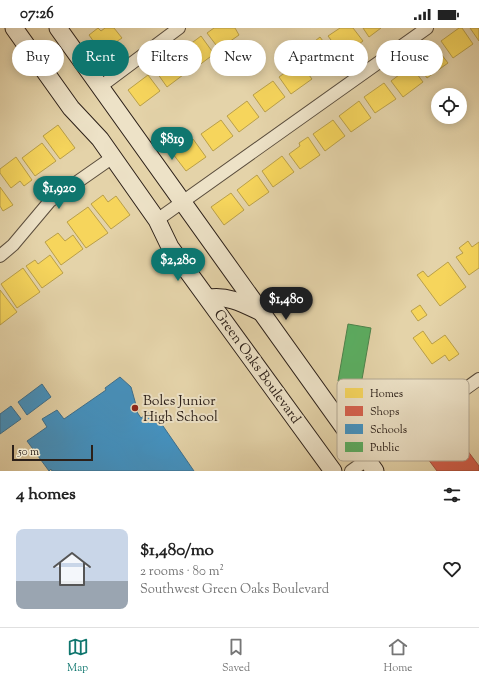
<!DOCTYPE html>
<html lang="en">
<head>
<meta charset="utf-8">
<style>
	:root { --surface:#fff; --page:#f2f2f2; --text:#222; --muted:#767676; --line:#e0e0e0; --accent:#0f766e }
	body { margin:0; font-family:"Sorts Mill Goudy",serif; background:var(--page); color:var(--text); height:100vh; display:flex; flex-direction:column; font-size:15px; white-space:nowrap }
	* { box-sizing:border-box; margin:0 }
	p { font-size:13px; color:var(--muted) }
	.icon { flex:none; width:22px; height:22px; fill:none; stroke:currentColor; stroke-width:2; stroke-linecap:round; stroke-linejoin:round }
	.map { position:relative; height:443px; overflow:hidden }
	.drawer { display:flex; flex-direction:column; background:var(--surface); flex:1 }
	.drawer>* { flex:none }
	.top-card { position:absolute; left:12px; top:12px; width:455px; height:36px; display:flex; gap:8px }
	.controls { position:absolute; left:431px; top:60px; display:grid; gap:8px }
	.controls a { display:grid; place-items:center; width:36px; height:36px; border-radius:50%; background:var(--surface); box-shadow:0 2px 10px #0003; font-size:20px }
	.scale { position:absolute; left:12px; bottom:10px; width:81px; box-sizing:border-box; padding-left:4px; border:2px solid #2c2019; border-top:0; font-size:11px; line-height:14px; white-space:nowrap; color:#2c2019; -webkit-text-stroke:3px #ede2c7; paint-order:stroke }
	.price { position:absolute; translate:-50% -34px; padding:0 9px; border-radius:14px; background:var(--accent); color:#fff; font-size:13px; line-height:26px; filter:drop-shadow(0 1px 2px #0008) }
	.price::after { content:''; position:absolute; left:50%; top:24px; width:12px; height:9px; margin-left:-6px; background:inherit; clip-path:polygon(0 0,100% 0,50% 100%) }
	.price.selected { background:#222; color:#fff }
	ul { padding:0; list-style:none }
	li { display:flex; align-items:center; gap:12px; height:100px; padding:0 16px }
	li span { display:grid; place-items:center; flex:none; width:112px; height:80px; border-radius:8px; color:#555 }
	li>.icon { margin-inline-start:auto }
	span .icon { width:48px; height:48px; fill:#fffc; stroke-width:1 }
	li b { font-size:17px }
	h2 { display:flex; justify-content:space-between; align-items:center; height:48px; padding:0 16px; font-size:17px }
	.tag { padding:0 14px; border-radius:18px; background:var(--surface); box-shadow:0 2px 10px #0003; font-size:14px; line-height:36px }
	.tag.selected { background:var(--accent); color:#fff }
	.status { display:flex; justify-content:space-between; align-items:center; height:28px; padding:0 20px; background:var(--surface); direction:ltr }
	.status svg { height:11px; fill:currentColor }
	.tab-bar { display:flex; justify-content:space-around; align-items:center; height:56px; border-top:1px solid var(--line); background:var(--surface); font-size:11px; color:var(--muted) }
	.tab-bar a { display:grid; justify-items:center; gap:2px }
	.tab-bar .selected { color:var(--accent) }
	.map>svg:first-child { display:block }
</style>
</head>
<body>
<div class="status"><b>07:26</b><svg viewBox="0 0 49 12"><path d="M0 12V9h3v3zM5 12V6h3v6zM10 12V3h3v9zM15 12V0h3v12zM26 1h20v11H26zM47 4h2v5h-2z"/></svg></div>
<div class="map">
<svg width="479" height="443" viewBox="0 0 479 443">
	<rect width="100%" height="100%" fill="#e4d3a9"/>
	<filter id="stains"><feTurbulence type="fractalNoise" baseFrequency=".005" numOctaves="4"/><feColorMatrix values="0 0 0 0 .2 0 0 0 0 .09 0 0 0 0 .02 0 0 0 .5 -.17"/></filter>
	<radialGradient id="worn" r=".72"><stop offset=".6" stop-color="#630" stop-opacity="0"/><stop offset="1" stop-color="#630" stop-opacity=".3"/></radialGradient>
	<g fill="#f6d55c" stroke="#b99f48">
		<path d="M98,0l3,3 4,-3h9l8,10 -21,14 -12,-17z"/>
		<path d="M214,0h21l4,7 -20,14 -12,-16z"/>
		<path d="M340,0h13l10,13 -20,15 -15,-20z"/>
		<path d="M363,0h18l-12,9z"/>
		<path d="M459,0h3l11,16 -20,14 -12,-17z"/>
		<path d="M470,0h9v13z"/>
		<path d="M201,8l13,18 -20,15 -13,-18z"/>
		<path d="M320,9l18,24 -10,7 -2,-4 -11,8 -10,-13 10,-8 -5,-6z"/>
		<path d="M435,18l13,17 -21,15 -12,-17z"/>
		<path d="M175,28l12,16 -20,15 -12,-17z"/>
		<path d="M299,34l13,17 -21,15 -12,-17z"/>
		<path d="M411,38l12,16 -20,15 -12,-16z"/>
		<path d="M148,47l12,16 -20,15 -12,-16z"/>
		<path d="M273,53l12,16 -20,15 -12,-17z"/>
		<path d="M384,55l12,16 -21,14 -11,-16z"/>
		<path d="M247,73l12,16 -20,15 -12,-16z"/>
		<path d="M359,73l12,17 -20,14 -12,-16z"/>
		<path d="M221,92l12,16 -20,15 -12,-17z"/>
		<path d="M333,92l12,16 -20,15 -12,-17z"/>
		<path d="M58,97l17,23 -15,11 -17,-23z"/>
		<path d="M308,109l12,18 -20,14 -11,-15 11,-8 -1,-3z"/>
		<path d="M193,111l13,18 -20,14 -13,-17z"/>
		<path d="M42,115l14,18 -21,15 -13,-18z"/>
		<path d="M282,128l12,16 -21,15 -11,-16z"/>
		<path d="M16,129l16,23 -8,6 -4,-5 -9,7 -11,-15v-4z"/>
		<path d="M257,147l12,17 -20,14 -12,-16z"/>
		<path d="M0,159l13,18 -10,6 -3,-5z"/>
		<path d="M231,165l13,17 -20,15 -13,-18z"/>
		<path d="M103,167l5,7 8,-6 14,19 -19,14 -20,-25z"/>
		<path d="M88,179l20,26 -22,15 -19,-26z"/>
		<path d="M58,205l7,8 8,-6 10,14 -22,16 -16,-23z"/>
		<path d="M468,213l4,6 7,-5v26l-10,7 -13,-18 7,-4 -4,-5z"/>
		<path d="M50,227l13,18 -21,15 -16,-22 9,-6 3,4z"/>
		<path d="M448,234l18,25 -26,19 -23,-31 6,-4 5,6z"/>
		<path d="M23,240l17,24 -23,16 -16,-24z"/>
		<path d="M0,262l17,22 -17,13z"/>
		<path d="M420,277l7,10 -9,6 -7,-10z"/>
		<path d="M423,303l9,13 13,-9 14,19 -10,7 -4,-6 -13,9 -19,-26z"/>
	</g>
	<path fill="#d6604d" stroke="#a34d3d" d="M455,406l24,32v5h-42l-12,-16z"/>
	<g fill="#4393c3" stroke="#3c7090">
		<path d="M120,349l11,10 5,18 3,5 -2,2 4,6 11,-8 42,61h-142l-1,-2 -2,2 -22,-30 20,-14 -5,-8 15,-9 7,9 42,-29 -1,-2z"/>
		<path d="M42,356l9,13 -24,18 -9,-13z"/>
		<path d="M11,378l10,13 -21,15v-20z"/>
	</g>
	<path fill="#5aae61" stroke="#4c834b" d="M348,296l23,4 -10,57 -23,-4z"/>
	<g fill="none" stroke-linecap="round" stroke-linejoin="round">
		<defs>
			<g id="street">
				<path d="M100,59l79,-59"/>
				<path d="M157,192l270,-192"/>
				<path d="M0,228l13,-11 37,-44 63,-44"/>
				<path d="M351,443l128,-92"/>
			</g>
			<g id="secondary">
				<path d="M14,0l57,80 29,31 57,81 13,27 163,224"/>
				<path d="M58,0l317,443"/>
				<path d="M209,270c19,-3 35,6 52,14"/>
			</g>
		</defs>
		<use href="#street" stroke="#5a4d3d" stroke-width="14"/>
		<use href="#secondary" stroke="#2c2019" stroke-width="19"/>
		<use href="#street" stroke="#ede2c7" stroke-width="12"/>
		<use href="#secondary" stroke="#ede2c7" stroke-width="17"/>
	</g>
	<circle fill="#8f2418" stroke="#ede2c7" stroke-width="1.5" cx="135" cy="380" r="4"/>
	<g text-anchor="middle" stroke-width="4" stroke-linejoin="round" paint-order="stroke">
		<g font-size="14" fill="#2c2019" stroke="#ede2c7">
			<text transform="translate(258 338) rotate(54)" y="5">Green Oaks Boulevard</text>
		</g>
		<g font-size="14" fill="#2c2019" stroke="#ede2c7" text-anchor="start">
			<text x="143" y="377">Boles Junior<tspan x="143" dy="16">High School</tspan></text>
		</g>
	</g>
	<rect x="337" y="351" width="132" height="82" rx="6" fill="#ede2c7" stroke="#b3a893" stroke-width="1"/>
	<rect x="345" y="360" width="18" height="10" fill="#f6d55c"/>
	<rect x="345" y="378" width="18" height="10" fill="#d6604d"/>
	<rect x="345" y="396" width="18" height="10" fill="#4393c3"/>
	<rect x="345" y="414" width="18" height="10" fill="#5aae61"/>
	<g font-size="11" fill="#2c2019">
		<text x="370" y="369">Homes</text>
		<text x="370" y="387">Shops</text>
		<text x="370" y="405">Schools</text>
		<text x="370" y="423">Public</text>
	</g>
	<rect width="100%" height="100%" filter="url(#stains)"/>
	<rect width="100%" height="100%" fill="url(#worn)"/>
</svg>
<div class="controls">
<a><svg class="icon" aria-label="locate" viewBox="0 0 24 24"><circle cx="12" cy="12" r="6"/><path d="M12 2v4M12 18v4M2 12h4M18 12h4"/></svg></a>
</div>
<div class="scale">50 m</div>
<b class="price" style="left:172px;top:133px">$819</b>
<b class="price" style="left:59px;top:182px">$1,920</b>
<b class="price" style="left:178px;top:254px">$2,280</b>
<b class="price selected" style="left:286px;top:293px">$1,480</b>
<div class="top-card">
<a class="tag">Buy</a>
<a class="tag selected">Rent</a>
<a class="tag">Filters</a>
<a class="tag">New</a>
<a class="tag">Apartment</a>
<a class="tag">House</a>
</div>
</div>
<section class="drawer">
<h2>4 homes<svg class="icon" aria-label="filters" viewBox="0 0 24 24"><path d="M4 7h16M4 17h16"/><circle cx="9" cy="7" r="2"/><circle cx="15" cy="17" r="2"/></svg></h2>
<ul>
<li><span style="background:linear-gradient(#c9d6e8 65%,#9aa5b1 0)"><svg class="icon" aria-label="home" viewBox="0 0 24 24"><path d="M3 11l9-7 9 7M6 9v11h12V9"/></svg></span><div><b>$1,480/mo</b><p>2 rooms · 80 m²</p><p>Southwest Green Oaks Boulevard</p></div><svg class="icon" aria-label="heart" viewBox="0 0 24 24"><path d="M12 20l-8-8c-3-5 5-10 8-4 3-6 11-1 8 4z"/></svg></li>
</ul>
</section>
<nav class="tab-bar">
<a class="selected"><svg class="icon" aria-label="map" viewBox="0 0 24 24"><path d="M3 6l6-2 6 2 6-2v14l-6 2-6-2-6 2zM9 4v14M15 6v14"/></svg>Map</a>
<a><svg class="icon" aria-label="saved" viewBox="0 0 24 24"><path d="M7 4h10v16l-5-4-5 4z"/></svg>Saved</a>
<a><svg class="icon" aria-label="home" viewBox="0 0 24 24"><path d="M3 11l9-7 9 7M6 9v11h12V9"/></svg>Home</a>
</nav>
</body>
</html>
